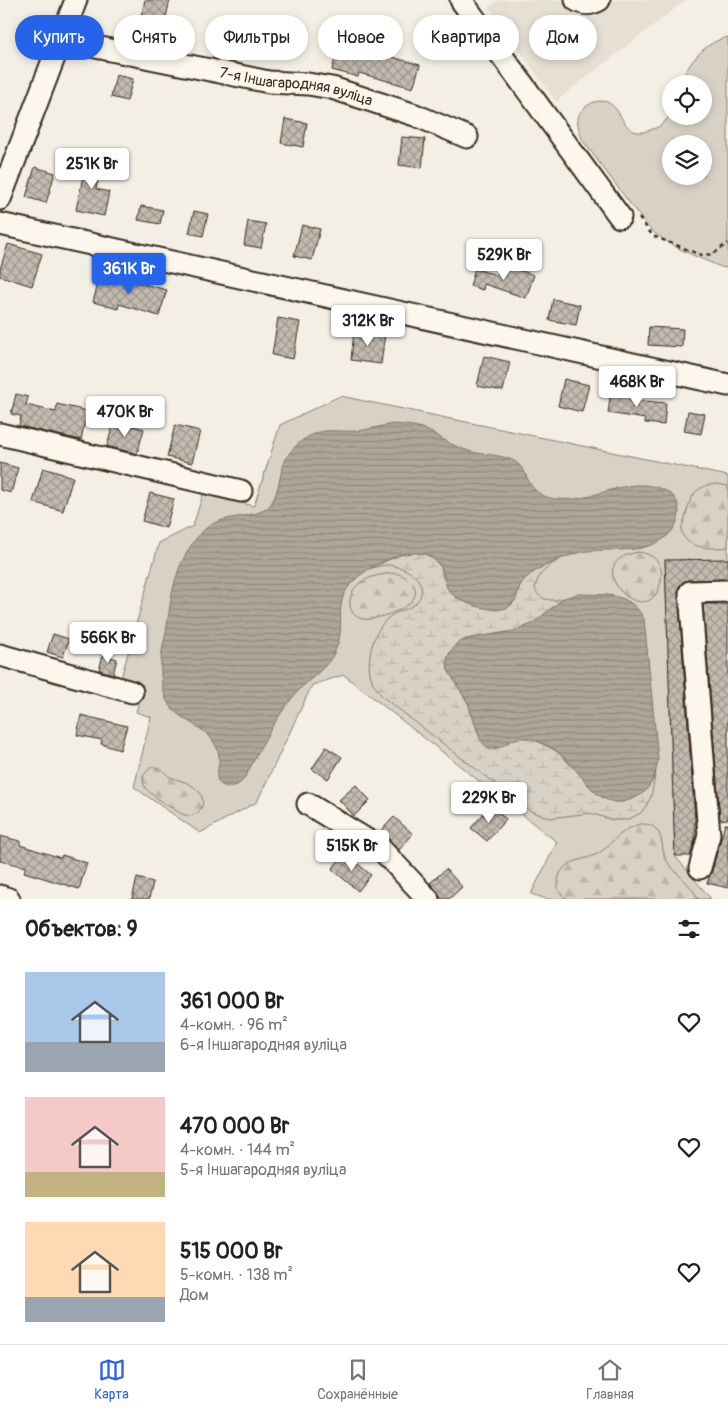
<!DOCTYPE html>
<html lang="ru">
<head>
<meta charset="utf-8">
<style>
	:root { --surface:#fff; --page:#f6f6f6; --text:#222; --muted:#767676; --line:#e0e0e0; --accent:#2563eb }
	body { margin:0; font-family:Pangolin,sans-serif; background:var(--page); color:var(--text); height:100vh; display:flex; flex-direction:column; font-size:19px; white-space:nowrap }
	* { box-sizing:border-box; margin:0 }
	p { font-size:16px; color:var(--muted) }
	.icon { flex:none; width:28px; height:28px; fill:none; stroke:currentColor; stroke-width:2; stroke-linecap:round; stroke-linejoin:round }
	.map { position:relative; height:899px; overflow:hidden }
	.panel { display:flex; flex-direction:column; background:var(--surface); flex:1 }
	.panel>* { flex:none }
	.guide { position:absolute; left:15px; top:15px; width:699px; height:45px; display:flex; gap:10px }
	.controls { position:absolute; left:662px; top:75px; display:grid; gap:10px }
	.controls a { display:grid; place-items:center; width:50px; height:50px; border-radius:50%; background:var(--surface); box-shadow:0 2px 8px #0003; font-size:25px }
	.price { position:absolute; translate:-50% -42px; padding:0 11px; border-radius:5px; background:#fff; color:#222; font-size:16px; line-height:32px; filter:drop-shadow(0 1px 2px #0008) }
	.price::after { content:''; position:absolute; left:50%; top:30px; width:15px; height:11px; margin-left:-8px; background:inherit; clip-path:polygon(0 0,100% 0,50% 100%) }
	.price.active { background:var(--accent); color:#fff }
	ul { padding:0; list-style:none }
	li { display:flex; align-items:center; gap:15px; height:125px; padding:0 25px }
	li span { display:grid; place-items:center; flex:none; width:140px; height:100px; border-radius:0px; color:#555 }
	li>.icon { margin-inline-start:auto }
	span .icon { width:60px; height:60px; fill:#fffc; stroke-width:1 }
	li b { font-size:21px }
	h2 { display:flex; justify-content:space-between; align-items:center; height:60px; padding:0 25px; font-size:21px }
	.pill { padding:0 18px; border-radius:22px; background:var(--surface); box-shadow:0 2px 8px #0003; font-size:18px; line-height:45px }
	.pill.active { background:var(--accent); color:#fff }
	.dock { display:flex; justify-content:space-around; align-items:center; height:70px; border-top:1px solid var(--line); background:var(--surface); font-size:14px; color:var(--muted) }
	.dock a { display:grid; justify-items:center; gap:2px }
	.dock .active { color:var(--accent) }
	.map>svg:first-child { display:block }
</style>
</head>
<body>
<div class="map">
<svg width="728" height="899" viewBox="0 0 728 899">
	<defs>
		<pattern id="forest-firs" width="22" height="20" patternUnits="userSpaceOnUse" patternTransform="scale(1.25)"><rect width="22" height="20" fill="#d8d1c6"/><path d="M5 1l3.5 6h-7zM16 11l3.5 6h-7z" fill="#bab4aa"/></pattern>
		<pattern id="wetland-marsh" width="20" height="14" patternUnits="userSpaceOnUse" patternTransform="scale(1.25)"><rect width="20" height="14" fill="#d8d1c6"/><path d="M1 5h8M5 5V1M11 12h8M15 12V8" fill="none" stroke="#bab4aa"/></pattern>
		<pattern id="water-rules" width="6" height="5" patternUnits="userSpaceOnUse" patternTransform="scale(1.25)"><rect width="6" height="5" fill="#afa69a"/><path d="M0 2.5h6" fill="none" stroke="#90877d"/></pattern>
		<pattern id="building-cross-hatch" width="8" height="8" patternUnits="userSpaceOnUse" patternTransform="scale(1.25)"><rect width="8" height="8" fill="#c3bbb0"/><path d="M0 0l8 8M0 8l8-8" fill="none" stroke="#a0988f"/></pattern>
	</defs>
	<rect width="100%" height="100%" fill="#f3efe4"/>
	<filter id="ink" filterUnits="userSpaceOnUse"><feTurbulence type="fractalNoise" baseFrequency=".02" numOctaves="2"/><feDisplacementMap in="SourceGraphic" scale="10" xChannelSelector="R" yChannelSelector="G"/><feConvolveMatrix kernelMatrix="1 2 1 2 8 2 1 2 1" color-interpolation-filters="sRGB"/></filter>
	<g filter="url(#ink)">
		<path fill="#e5dfd4" d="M499,0h187l-130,101 -67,-94z"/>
		<g fill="#d8d1c6" stroke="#8a7e72" fill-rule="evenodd">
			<path d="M728,37v231l-7,-1c-26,-11 -54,-21 -74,-41l-64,-85c-3,-8 -6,-15 -5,-23 3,-12 20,-21 31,-15 16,9 14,39 44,26 9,-3 15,-9 18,-18v5h33v-32h-25c11,-22 24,-41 49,-47zM671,144h33v32h-33z"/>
			<path d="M340,396l388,80v83l-63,2 10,295 36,43h-164l-16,-5 26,-52 -213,-167 -32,10 -55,117 -57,31 -66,-46 17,-70 -15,-5 7,-27 -22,-7 38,-135 34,-17 10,-32 51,12 26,-81z"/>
		</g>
		<g fill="url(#forest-firs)" stroke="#8a7e72">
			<path d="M717,484l11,2v61c-13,2 -41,3 -46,-14 -1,-5 1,-10 3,-15 5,-20 9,-33 32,-34z"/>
			<path d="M639,552c20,3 27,17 20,36 -16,43 -83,-27 -20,-36z"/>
			<path d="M395,573c17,4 30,20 11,33 -9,6 -26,12 -36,13 -24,3 -26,-25 -9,-37 10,-6 22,-8 34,-9z"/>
			<path d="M151,767c10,-1 12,5 19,10 5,2 10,3 15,5 6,3 14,7 17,15 3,9 -3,18 -13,19 -8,0 -39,-21 -44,-29 -2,-4 -2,-7 -2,-11z"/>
			<path d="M640,824c5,0 10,0 14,3 10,8 7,23 12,33 9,14 25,23 32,39h-130c-6,-3 -11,-8 -10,-15 0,-27 30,-22 44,-33 14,-12 19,-21 38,-27z"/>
		</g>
		<path fill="url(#wetland-marsh)" stroke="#8a7e72" d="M412,552l12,1 9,6 8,8 2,11 18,22 33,9h8l8,-3 6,-6 4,-15 5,-7 8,-6 29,-14c-13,8 -25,15 -27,31 5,13 18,12 29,9l-31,26 -19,7 -48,8 -16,13 -3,8 1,10 20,33 9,27 30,13 7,-5 8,-1 11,2 23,12 18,17 78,14 4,-11 -5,26 -5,9 -5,7 -14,7h-15l-22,-7 -40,5 -20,-7 -147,-114c-5,-6 -10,-12 -12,-20 -6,-19 4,-51 21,-62 10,-6 23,-6 28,-18 8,-20 -18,-31 -33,-32 -6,0 -13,3 -19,4l34,-15z"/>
		<g fill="url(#water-rules)" stroke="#817468">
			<path d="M393,424c11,1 23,1 33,6 14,6 25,16 40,20 15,6 33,3 48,11 11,6 12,18 19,27 10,12 28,12 42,11 30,-4 60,-24 91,-8 6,3 10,7 12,14 3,10 -1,19 -7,27 -24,26 -59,14 -89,20 -17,4 -45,15 -57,27 -13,12 -5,33 -32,30 -14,-1 -31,-6 -41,-15 -9,-8 -6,-18 -11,-27 -15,-27 -56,-9 -75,4 -42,28 -15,50 -32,82 -7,15 -22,24 -34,36 -8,8 -14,17 -21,27 -9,14 -17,28 -24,42 -4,7 -7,16 -12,22 -3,4 -8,6 -12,8 -21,-4 -12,-15 -12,-28 1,-10 -6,-21 -13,-27 -13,-11 -32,-16 -40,-34 -4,-11 -6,-25 -5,-37 0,-10 3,-20 5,-30 4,-24 6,-52 18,-74 6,-12 14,-24 25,-32 18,-12 44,-7 58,-18 11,-9 12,-30 16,-42 6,-18 23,-32 42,-35 10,-1 20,1 30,0 13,-1 25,-5 38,-7z"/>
			<path d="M577,594c27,1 53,-3 67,25l14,140c-2,15 -7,31 -21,38 -36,18 -50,-17 -70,-37 -9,-10 -21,-16 -33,-20 -25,-8 -26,10 -46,9l-8,-10 -12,-36 -20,-33 -1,-10 3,-8 6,-8 10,-5 48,-8 18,-7 32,-26z"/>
		</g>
		<g fill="url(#building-cross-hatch)" stroke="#3b2a1e">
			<path d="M145,0h25l-6,25 -24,-5z"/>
			<path d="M338,47l46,11 1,-3 35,10 -7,23 -54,-15 -1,4 -26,-7z"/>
			<path d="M116,75l17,4 -6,22 -16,-4z"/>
			<path d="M285,119l22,4 -4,24 -22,-4z"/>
			<path d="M402,137l23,2 -3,29 -23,-3z"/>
			<path d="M87,157l15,3 -6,29 13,3 -5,24 -28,-6z"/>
			<path d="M35,167l20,6 -9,30 -20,-6z"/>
			<path d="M141,206l22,4 -3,14 -22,-4z"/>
			<path d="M194,211l14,3 -5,22 -14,-3z"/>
			<path d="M248,221l18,3 -5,24 -17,-3z"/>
			<path d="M302,225l18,4 -8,31 -18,-4z"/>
			<path d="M8,244l34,10 -10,32 -32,-10v-7z"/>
			<path d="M501,264l33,11 -8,23 -42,-14 -1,6 -13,-4 5,-17 22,6z"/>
			<path d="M101,273l66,17 -8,26 -40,-12 -1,5 -25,-7z"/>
			<path d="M553,299l27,6 -4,20 -27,-5z"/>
			<path d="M278,318l22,4 -7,37 -21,-4z"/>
			<path d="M649,327l34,2 -1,18 -34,-2z"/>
			<path d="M354,331l31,3 -4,30 -30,-4z"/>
			<path d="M484,356l26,6 -7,29 -26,-5z"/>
			<path d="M564,379l25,6 -7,27 -24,-6z"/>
			<path d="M611,391l23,4 -1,5 33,3 -2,22 -19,-2v-4l-37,-6z"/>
			<path d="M16,394l12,3 -2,8 30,7 1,-8 30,7 -6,29 -62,-14 2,-10 -10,-2z"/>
			<path d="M688,411l17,3 -4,20 -17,-3z"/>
			<path d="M114,421l30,8 -7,25 -30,-8z"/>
			<path d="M175,425l25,6 -8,32 -25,-6z"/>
			<path d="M0,463l18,5 -7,25 -11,-3z"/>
			<path d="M43,468l30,9 -10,34 -30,-9z"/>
			<path d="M150,493l24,6 -8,29 -24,-7z"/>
			<path d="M728,559v20l-39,1 -5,1 -5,5 -1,6 17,227v20l-5,17h-15l-10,-296z"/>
			<path d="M703,604h25v215l-8,1z"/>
			<path d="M53,634l16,5 -6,18 -16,-5z"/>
			<path d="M103,655l14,4 -4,15 -14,-4z"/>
			<path d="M81,715l46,11 -7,24 -19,-6 1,-4 -25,-5z"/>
			<path d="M326,747l16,10 -14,22 -16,-10z"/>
			<path d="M356,785l14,15 -16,16 -15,-16z"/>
			<path d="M490,806l16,13 -19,22 -16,-13z"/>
			<path d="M394,817l19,17 -14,16 -10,-11 -10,-6z"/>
			<path d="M725,824h3v64l-21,-5 5,-12z"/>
			<path d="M0,836l20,5v4l41,13 1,-3 25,8 -8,26 -55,-17 2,-5 -26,-6z"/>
			<path d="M345,853l26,22 -13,16 -26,-22z"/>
			<path d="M446,869l16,18 -13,12h-7l-12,-16z"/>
			<path d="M137,878l16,4 -4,17h-17z"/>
		</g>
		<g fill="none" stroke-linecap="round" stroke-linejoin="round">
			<defs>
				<g id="minor">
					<path d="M461,0l159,217"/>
					<path d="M576,0c8,5 14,5 23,0"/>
					<path id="s1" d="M61,40l208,42 39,2 24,4 83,27 52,22"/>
					<path d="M0,199l76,-199"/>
					<path d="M0,224l728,161"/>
					<path d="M0,434l241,57"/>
					<path d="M0,655l132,37"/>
					<path d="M308,804l72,44 48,51"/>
					<path d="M700,868l9,-33 -19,-243 38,-1"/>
					<path d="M0,896l9,3"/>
				</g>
			</defs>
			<use href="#minor" stroke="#3b2a1e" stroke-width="25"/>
			<path stroke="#3b2a1e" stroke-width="2.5" stroke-dasharray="4 4" stroke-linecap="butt" d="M639,218l14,18 48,19 12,-1 15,-11"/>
			<use href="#minor" stroke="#fbf7ec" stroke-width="21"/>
		</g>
	</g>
	<g text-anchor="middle" stroke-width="4.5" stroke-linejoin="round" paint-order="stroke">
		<g font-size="15" fill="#3b2a1e" stroke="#fbf7ec">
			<text dy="5" stroke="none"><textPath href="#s1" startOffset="240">7-я Іншагародняя вуліца</textPath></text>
		</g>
	</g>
</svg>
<div class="controls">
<a><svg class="icon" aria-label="locate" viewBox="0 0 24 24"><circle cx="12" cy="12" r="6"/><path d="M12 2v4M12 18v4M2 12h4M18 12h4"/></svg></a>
<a><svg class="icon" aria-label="layers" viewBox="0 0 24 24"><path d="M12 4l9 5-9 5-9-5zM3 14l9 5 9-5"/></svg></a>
</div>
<b class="price" style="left:92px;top:190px">251K Br</b>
<b class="price" style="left:504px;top:281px">529K Br</b>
<b class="price active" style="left:129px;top:295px">361K Br</b>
<b class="price" style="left:368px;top:347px">312K Br</b>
<b class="price" style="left:637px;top:408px">468K Br</b>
<b class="price" style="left:125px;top:438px">470K Br</b>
<b class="price" style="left:108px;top:664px">566K Br</b>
<b class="price" style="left:489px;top:824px">229K Br</b>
<b class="price" style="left:352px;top:872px">515K Br</b>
<div class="guide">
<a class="pill active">Купить</a>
<a class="pill">Снять</a>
<a class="pill">Фильтры</a>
<a class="pill">Новое</a>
<a class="pill">Квартира</a>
<a class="pill">Дом</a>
</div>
</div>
<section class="panel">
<h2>Объектов: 9<svg class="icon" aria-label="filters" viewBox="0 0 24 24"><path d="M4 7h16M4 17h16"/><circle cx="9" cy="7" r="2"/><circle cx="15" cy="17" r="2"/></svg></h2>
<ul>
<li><span style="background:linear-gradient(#a9c7e8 70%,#9aa5b1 0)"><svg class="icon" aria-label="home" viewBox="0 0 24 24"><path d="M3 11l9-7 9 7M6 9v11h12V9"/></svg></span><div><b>361 000 Br</b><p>4-комн. · 96 m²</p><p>6-я Іншагародняя вуліца</p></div><svg class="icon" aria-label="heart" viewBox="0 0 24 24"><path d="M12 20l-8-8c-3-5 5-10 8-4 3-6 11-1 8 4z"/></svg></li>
<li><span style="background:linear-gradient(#f6c9c9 75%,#c2b280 0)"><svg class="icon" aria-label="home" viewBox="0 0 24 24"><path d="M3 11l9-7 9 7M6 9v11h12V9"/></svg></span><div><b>470 000 Br</b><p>4-комн. · 144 m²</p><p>5-я Іншагародняя вуліца</p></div><svg class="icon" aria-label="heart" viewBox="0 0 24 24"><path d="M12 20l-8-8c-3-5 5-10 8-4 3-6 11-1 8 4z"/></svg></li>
<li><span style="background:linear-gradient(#ffd9b3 75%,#9aa5b1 0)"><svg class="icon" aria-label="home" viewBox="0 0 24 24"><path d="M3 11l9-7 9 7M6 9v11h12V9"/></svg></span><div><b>515 000 Br</b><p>5-комн. · 138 m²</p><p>Дом</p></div><svg class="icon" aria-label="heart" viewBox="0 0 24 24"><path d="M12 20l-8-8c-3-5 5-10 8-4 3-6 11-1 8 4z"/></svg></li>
</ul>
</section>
<nav class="dock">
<a class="active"><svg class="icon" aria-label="map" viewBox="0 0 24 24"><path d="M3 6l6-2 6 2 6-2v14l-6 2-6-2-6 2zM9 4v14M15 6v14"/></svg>Карта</a>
<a><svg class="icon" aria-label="saved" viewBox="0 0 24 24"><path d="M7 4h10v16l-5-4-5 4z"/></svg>Сохранённые</a>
<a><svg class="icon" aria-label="home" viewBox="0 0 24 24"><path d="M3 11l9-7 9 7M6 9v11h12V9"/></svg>Главная</a>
</nav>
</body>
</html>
